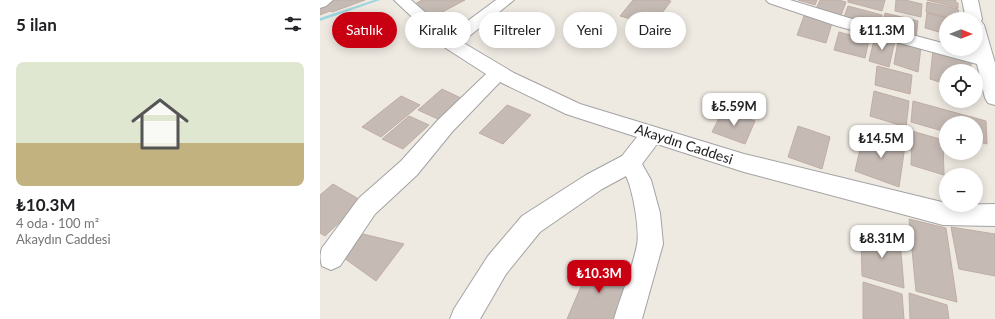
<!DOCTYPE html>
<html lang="tr">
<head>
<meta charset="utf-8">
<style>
	:root { --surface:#fff; --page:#f2f2f2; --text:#202124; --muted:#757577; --line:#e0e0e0; --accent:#c80011 }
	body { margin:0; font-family:Lato,sans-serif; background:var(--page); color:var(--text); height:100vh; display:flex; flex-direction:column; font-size:15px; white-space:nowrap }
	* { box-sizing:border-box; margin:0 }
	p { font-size:13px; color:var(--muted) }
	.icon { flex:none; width:22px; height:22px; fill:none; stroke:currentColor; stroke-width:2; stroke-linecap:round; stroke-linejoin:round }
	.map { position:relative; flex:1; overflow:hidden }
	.sheet { display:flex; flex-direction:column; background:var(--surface); width:320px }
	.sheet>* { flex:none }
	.banner { position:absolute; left:12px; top:12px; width:380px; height:36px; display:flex; gap:8px }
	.needle { width:26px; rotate:90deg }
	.controls { position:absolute; left:619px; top:12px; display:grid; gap:8px }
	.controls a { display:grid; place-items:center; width:44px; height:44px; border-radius:50%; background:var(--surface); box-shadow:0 2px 10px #0003; font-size:20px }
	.price { position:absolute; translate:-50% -34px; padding:0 9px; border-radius:8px; background:#fff; color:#222; font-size:13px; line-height:26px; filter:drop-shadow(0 1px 2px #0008) }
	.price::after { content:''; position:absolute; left:50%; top:24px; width:12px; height:9px; margin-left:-6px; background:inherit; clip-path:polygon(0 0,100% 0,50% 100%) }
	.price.selected { background:var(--accent); color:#fff }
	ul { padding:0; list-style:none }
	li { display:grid; align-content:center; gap:8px; height:212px; padding:0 16px }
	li+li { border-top:1px solid var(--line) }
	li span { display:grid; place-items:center; height:124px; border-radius:8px; color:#555 }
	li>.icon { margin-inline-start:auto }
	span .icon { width:72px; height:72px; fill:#fffc; stroke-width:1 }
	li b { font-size:17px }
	h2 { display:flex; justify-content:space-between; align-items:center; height:48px; padding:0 16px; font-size:17px }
	.chip { padding:0 14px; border-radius:18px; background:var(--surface); box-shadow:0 2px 10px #0003; font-size:14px; line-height:36px }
	.chip.selected { background:var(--accent); color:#fff }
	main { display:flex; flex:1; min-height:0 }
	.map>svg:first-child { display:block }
</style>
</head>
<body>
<main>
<section class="sheet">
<h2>5 ilan<svg class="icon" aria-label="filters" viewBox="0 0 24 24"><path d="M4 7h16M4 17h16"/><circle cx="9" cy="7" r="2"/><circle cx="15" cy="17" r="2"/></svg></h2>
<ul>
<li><span style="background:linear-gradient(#dfe7d0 65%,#c2b280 0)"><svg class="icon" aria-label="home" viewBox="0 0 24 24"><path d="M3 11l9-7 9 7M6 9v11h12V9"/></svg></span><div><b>₺10.3M</b><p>4 oda · 100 m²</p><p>Akaydın Caddesi</p></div></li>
</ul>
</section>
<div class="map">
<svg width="675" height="319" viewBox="0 0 675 319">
	<rect width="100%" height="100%" fill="#eee9e1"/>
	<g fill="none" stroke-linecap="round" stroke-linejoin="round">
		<path fill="#9ed6df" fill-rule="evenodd" d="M54,0h6l-60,21v-3z"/>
	</g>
	<g fill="#c6bab4" stroke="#c0ada3">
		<path d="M15,0h30l-33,12 -2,-1 -10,4v-8z"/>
		<path d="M102,0h43l-34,18 -18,-13z"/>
		<path d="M313,0h32l6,1 -18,24 -33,-9z"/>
		<path d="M478,0h19l-2,5z"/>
		<path d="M500,0h18l8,2 -6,16 -25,-7z"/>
		<path d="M528,0h37l-3,11 -34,-9z"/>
		<path d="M576,0h9l17,4 -1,13 -26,-6z"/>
		<path d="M607,0h29l-1,2 3,1v5z"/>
		<path d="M607,2l31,7 1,6 4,1 1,3h-11l-27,-7z"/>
		<path d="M528,6l34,9 -3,15 -36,-10z"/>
		<path d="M565,13l33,8 -2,18 -34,-9z"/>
		<path d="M607,13l23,6h-4v15l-21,-6z"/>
		<path d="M484,16l28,7 -6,20 -29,-8z"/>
		<path d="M519,32l30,8 -4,18 -31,-8z"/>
		<path d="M555,36l20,5 -6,26 -20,-6z"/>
		<path d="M578,41l23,6 -3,25 -24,-8z"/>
		<path d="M613,49l38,11v11h-25v13l-16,-5z"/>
		<path d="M557,66l35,9 -2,19 -35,-9z"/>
		<path d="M122,89l21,10 -23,21 -22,-10z"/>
		<path d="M554,91l35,10 -3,26 -36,-11z"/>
		<path d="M81,96l19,9 -39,32 -19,-10z"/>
		<path d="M593,101l73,20 1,23 -11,-3v-18h-30v9l-35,-10z"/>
		<path d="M187,105l24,10 -28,29 -24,-11z"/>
		<path d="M403,110l32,11 -10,23 -33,-12z"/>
		<path d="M89,116l20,9 -26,24 -21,-10z"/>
		<path d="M478,126l32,11 -8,32 -34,-12z"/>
		<path d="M592,131l31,9 1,35 -33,-10z"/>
		<path d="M544,132l41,14 -6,41 -44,-16z"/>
		<path d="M13,184l29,17 -37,35 -5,-3v-38z"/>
		<path d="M589,219l37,9 11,74 -41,-11z"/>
		<path d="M631,227l44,7v42l-36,-7z"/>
		<path d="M541,231l39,9 4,48 -42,-12z"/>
		<path d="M43,234l41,10 -28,37 -32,-23z"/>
		<path d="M271,263l38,11 -14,45h-48z"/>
		<path d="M543,282l39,12 2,25h-41z"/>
		<path d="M589,293l38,12 2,14h-39z"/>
	</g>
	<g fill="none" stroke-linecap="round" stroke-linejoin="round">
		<defs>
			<g id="minor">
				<path d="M0,0h13l-7,6 -6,2z"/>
				<path d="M74,0h17l39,34 46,-34h18l-52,42 52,31 66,31 164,50 202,49v2l49,-1v22l-52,-1 -199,-53 -87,-28 -15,20 9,16 9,33 3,31 -21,75h-28c7,-24 18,-49 23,-74 3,-15 -4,-55 -11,-69l-24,13 -62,43 -34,42 -26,45h-30l4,-10 34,-53 34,-40 64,-41 36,-19 15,-19 -71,-23 -66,-32 -48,50 -35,43 -42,39 -35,52 -9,4 -9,-4c-2,-6 -2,-12 0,-18l37,-50 42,-37 37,-41 48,-46 -42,-27z"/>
				<path d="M446,0h24l59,18 97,26v5h20l8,2 -1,-2h3v-30h-10l-4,-19h16l4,19 -1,2 3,4 11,38v42l-7,-2 -3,-5 -8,-34 -140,-38 -68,-23z"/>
			</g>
		</defs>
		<use href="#minor" stroke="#a3a3a3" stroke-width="2"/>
		<use href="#minor" fill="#fff" fill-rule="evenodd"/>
	</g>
	<g text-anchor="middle" stroke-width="4" stroke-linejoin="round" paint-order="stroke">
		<g font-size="14" fill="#1c1c1c" stroke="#fff">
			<text transform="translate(364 144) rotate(18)" y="5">Akaydın Caddesi</text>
		</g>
	</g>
</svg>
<div class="controls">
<a><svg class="needle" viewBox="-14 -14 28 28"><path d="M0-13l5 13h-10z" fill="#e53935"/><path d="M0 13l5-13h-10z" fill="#757577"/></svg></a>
<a><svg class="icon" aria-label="locate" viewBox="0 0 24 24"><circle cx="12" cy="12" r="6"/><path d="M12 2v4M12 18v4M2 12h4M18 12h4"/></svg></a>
<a>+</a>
<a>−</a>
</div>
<b class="price" style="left:562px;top:51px">₺11.3M</b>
<b class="price" style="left:414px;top:127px">₺5.59M</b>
<b class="price" style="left:561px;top:159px">₺14.5M</b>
<b class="price" style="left:562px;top:259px">₺8.31M</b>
<b class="price selected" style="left:279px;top:294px">₺10.3M</b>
<div class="banner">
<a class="chip selected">Satılık</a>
<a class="chip">Kiralık</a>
<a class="chip">Filtreler</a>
<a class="chip">Yeni</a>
<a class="chip">Daire</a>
</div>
</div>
</main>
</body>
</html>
